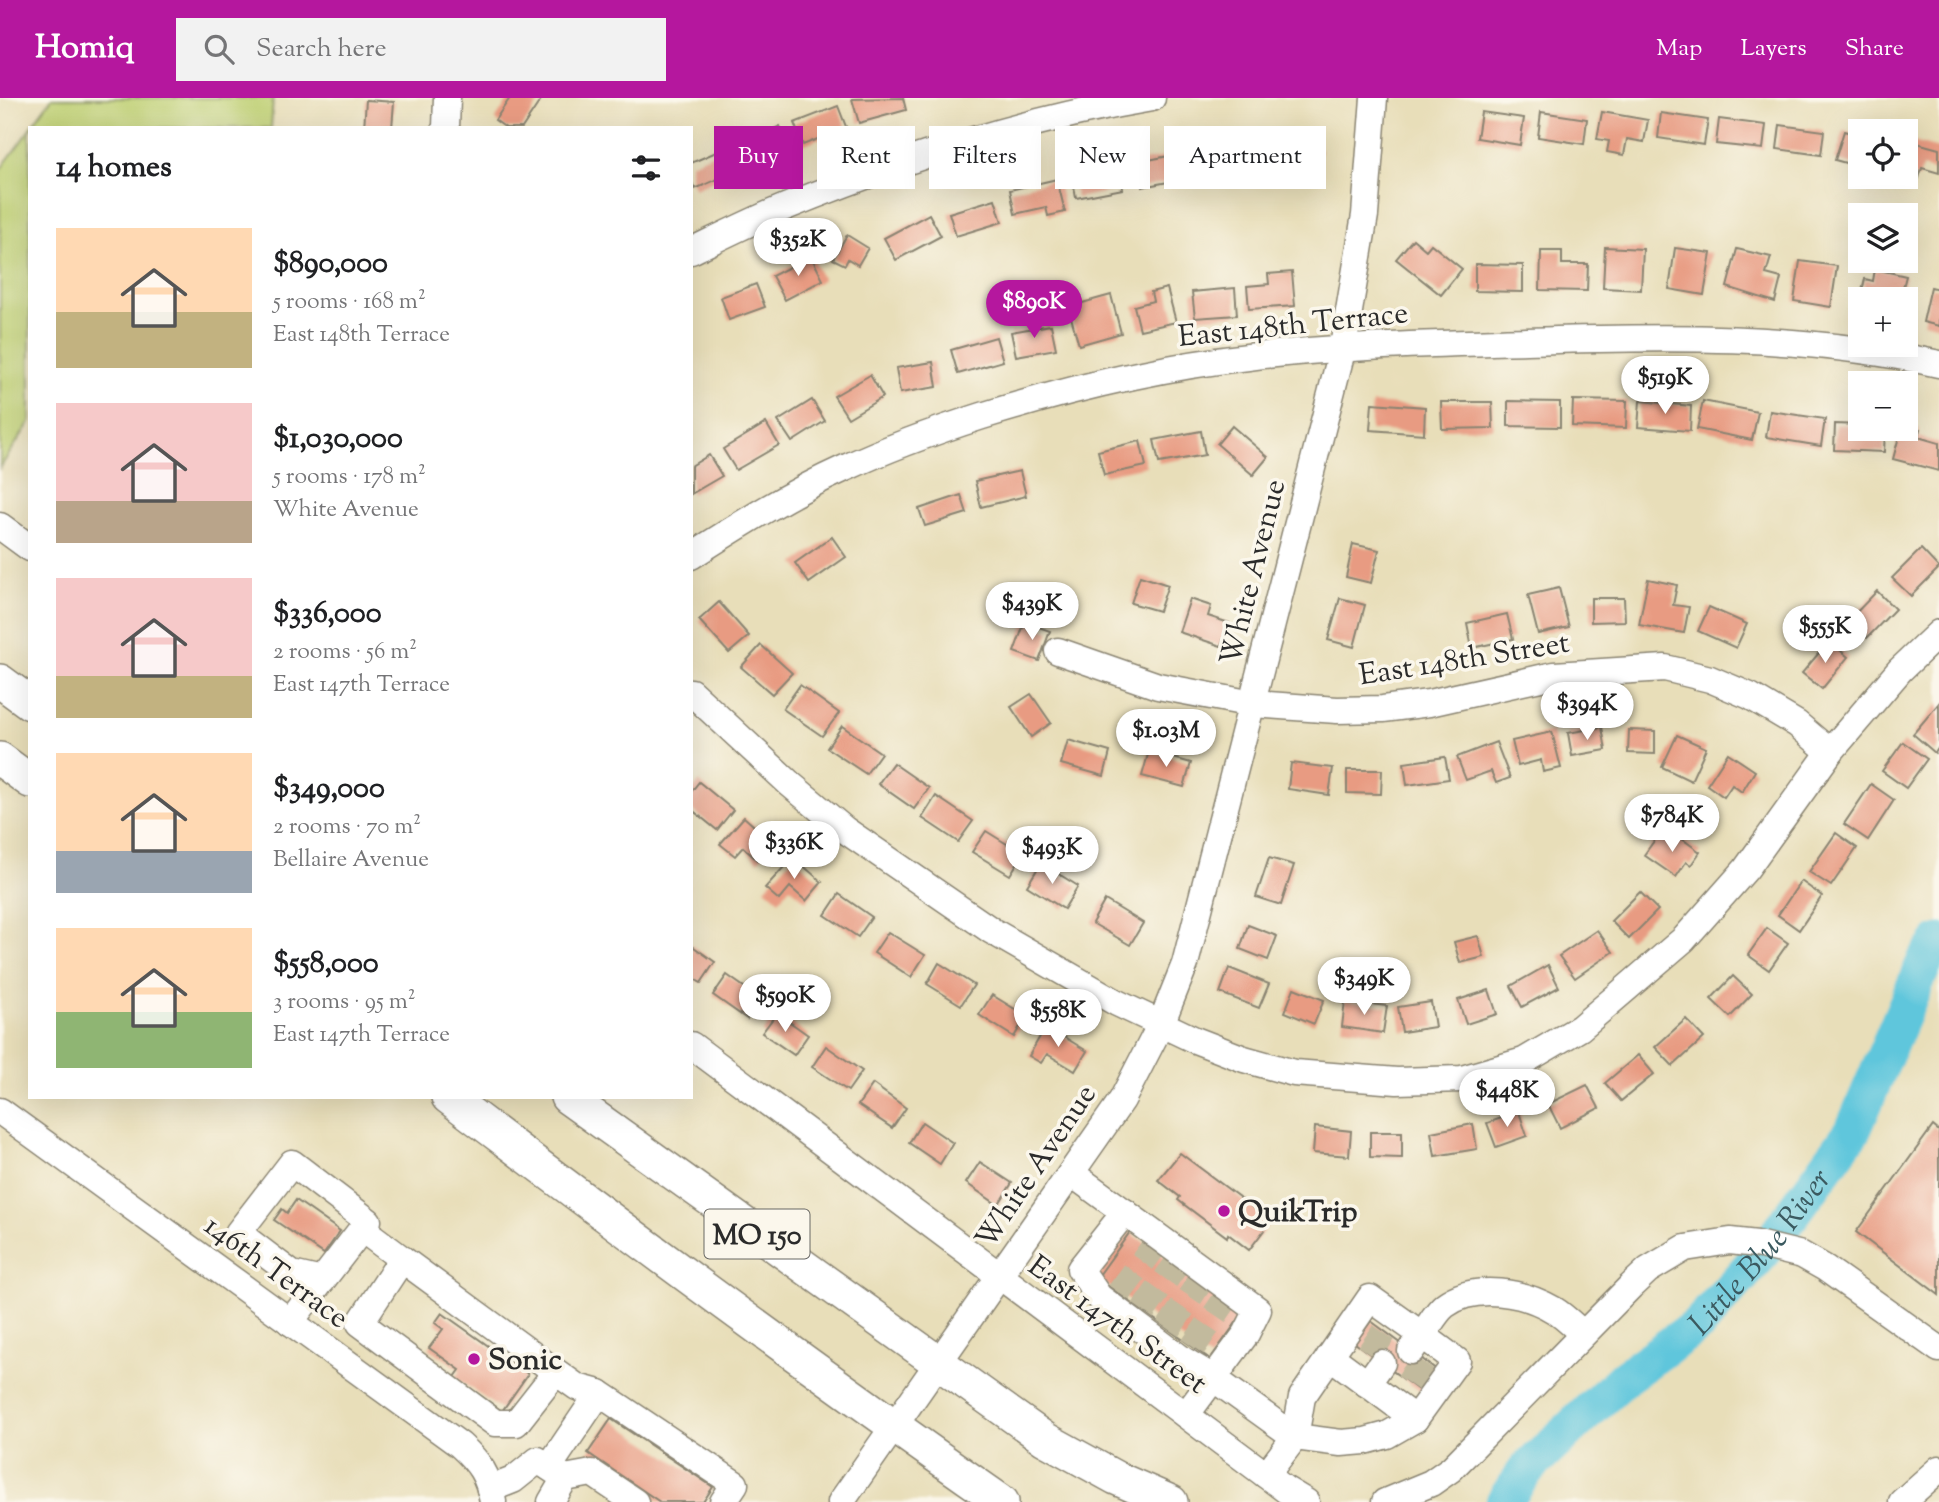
<!DOCTYPE html>
<html lang="en">
<head>
<meta charset="utf-8">
<style>
	:root { --surface:#fff; --page:#f2f2f2; --text:#202124; --muted:#757577; --accent:#b5179e }
	body { margin:0; font-family:"Sorts Mill Goudy",serif; background:var(--page); color:var(--text); height:100vh; display:flex; flex-direction:column; font-size:26px; white-space:nowrap }
	* { box-sizing:border-box; margin:0 }
	p { font-size:23px; color:var(--muted) }
	.icon { flex:none; width:38px; height:38px; fill:none; stroke:currentColor; stroke-width:2; stroke-linecap:round; stroke-linejoin:round }
	.map { position:relative; flex:1; overflow:hidden }
	.drawer { position:absolute; left:28px; top:28px; width:665px; height:973px; display:flex; flex-direction:column; background:var(--surface); border-radius:0px; box-shadow:0 7px 28px #0002 }
	.drawer>* { flex:none }
	.guide { position:absolute; left:714px; top:28px; width:665px; height:63px; display:flex; gap:14px }
	.fabs { position:absolute; left:1848px; top:21px; display:grid; gap:14px }
	.fabs a { display:grid; place-items:center; width:70px; height:70px; border-radius:0px; background:var(--surface); box-shadow:0 7px 28px #0002; font-size:35px }
	.price { position:absolute; translate:-50% -60px; padding:0 16px; border-radius:24px; background:#fff; color:#222; font-size:23px; line-height:46px; filter:drop-shadow(0 2px 4px #0008) }
	.price::after { content:''; position:absolute; left:50%; top:42px; width:21px; height:16px; margin-left:-10px; background:inherit; clip-path:polygon(0 0,100% 0,50% 100%) }
	.price.current { background:var(--accent); color:#fff }
	ul { padding:0; list-style:none }
	li { display:flex; align-items:center; gap:21px; height:175px; padding:0 28px }
	li span { display:grid; place-items:center; flex:none; width:196px; height:140px; border-radius:0px; color:#555 }
	li>.icon { margin-inline-start:auto }
	span .icon { width:84px; height:84px; fill:#fffc; stroke-width:1 }
	li b { font-size:30px }
	h2 { display:flex; justify-content:space-between; align-items:center; height:84px; padding:0 28px; font-size:30px }
	.pill { padding:0 24px; border-radius:0px; background:var(--surface); box-shadow:0 7px 28px #0002; font-size:24px; line-height:63px }
	.pill.current { background:var(--accent); color:#fff }
	header { display:flex; align-items:center; gap:42px; box-sizing:border-box; height:98px; padding:0 35px; background:var(--accent); color:#fff }
	header strong { font-size:33px }
	nav { display:flex; gap:38px; margin-inline-start:auto; font-size:24px }
	.search { width:490px; height:63px; background:var(--page); display:flex; align-items:center; gap:18px; box-sizing:border-box; padding:0 24px; border-radius:0px; color:var(--muted); font-size:26px }
	.map>svg:first-child { display:block }
</style>
</head>
<body>
<header>
<strong>Homiq</strong>
<div class="search"><svg class="icon" aria-label="search" viewBox="0 0 24 24"><circle cx="10" cy="10" r="6"/><path d="M15 15l6 6"/></svg>Search here</div>
<nav><a>Map</a><a>Layers</a><a>Share</a></nav>
</header>
<div class="map">
<svg width="1939" height="1404" viewBox="0 0 1939 1404">
	<rect width="100%" height="100%" fill="#fbf7ec"/>
	<filter id="ink" filterUnits="userSpaceOnUse"><feTurbulence type="fractalNoise" baseFrequency=".0143" numOctaves="2"/><feDisplacementMap in="SourceGraphic" scale="14" xChannelSelector="R" yChannelSelector="G"/><feConvolveMatrix kernelMatrix="1 2 1 2 8 2 1 2 1" color-interpolation-filters="sRGB"/></filter>
	<filter id="wash" filterUnits="userSpaceOnUse"><feTurbulence type="fractalNoise" baseFrequency=".00686" numOctaves="4" result="noise"/><feDisplacementMap in="SourceGraphic" scale="28" xChannelSelector="R" yChannelSelector="G"/><feGaussianBlur stdDeviation="1.57" result="paint"/><feColorMatrix in="noise" values="0 0 0 0 0 0 0 0 0 0 0 0 0 0 0 0 0 1.4 0 .05"/><feComposite in="paint" operator="in"/></filter>
	<g filter="url(#wash)">
		<rect width="100%" height="100%" fill="#e8deb9"/>
		<g fill="#becf72" stroke="#747d4e" stroke-width="2">
			<path d="M52,0h221l-2,30h-241z"/>
			<path d="M30,31v293l-30,46v-298z"/>
		</g>
		<g fill="none" stroke-linecap="round" stroke-linejoin="round">
			<path stroke="#5fc6dc" stroke-width="37" id="s1" d="M1504,1404l22,-32 99,-93 74,-53 73,-82 81,-112 72,-169 14,-19"/>
		</g>
		<g id="blocks">
			<g fill="#e89b82">
				<path d="M510,0h32l-20,30h-16l-11,-8z"/>
				<path d="M903,0l3,12 -47,13 -7,-24z"/>
				<path d="M366,2l28,2 -2,26h-28z"/>
				<path d="M838,8l10,26 -26,10 -2,-4 -17,7 -9,-22z"/>
				<path d="M1481,14l43,6 -4,27 -43,-7z"/>
				<path d="M1541,14l46,7 -3,25 -46,-7z"/>
				<path d="M1602,14l46,8 -4,22 -17,-3 -3,16 -17,-3 2,-11 -12,-2z"/>
				<path d="M1661,15l47,7 -4,25 -46,-7z"/>
				<path d="M1719,21l47,6 -3,24 -47,-5z"/>
				<path d="M1780,27l44,6 -3,24 -44,-6z"/>
				<path d="M780,28l10,23 -43,19 -11,-22z"/>
				<path d="M1844,33l16,5v31l-25,-7z"/>
				<path d="M1277,34l44,18 -10,24 -44,-18z"/>
				<path d="M1906,42l33,9v24l-17,-5 -3,10 -13,-4z"/>
				<path d="M1249,45l4,24 -47,8 -4,-24z"/>
				<path d="M723,51l11,23 -39,17 -4,-8v-18z"/>
				<path d="M1184,55l5,25 -47,9 -4,-25z"/>
				<path d="M1119,67l4,24 -47,9 -4,-24z"/>
				<path d="M1057,81l8,33 -17,4 -2,-9 -31,7 -5,-24z"/>
				<path d="M995,101l7,23 -46,14 -7,-23z"/>
				<path d="M929,116l12,22 -45,24 -12,-22z"/>
				<path d="M847,137l21,13 -10,17 -10,-6 -3,6 -12,-6z"/>
				<path d="M1413,141l13,11 5,-6 31,25 -21,26 -45,-36z"/>
				<path d="M1605,149l38,2 -2,41 -38,-2z"/>
				<path d="M1675,150l36,5 -7,42 -35,-6z"/>
				<path d="M1737,151l34,8 -5,17 15,4 -6,24 -48,-15z"/>
				<path d="M1541,153h21v13h26l-1,27 -47,-1z"/>
				<path d="M811,158l12,24 -38,20 -13,-24z"/>
				<path d="M1800,163l37,5 -6,41 -37,-6z"/>
				<path d="M1475,166l48,1v27l-48,-1z"/>
				<path d="M1875,171l31,7 -6,23h-40l5,-20 8,2z"/>
				<path d="M1292,174l3,34 -46,3 -2,-23 22,-2 -1,-10z"/>
				<path d="M756,186l9,23 -36,13 -8,-23z"/>
				<path d="M1931,189l8,2v37l-16,-4z"/>
				<path d="M1167,190l9,34 -36,8 -6,-24 19,-5 -2,-9z"/>
				<path d="M1235,190l2,27 -42,3 -3,-26z"/>
				<path d="M1111,197l10,38 -42,12 -11,-38z"/>
				<path d="M1051,227l5,24 -40,7 -5,-24z"/>
				<path d="M996,239l7,24 -45,13 -7,-24z"/>
				<path d="M933,264l4,25 -37,6 -4,-25z"/>
				<path d="M870,277l13,22 -35,21 -14,-22z"/>
				<path d="M812,302l13,21 -33,21 -14,-21z"/>
				<path d="M1573,302l54,1 -1,27 -54,-2z"/>
				<path d="M1508,303l52,1v25l-52,-1z"/>
				<path d="M1640,303l51,5 -1,25 -52,-4z"/>
				<path d="M1703,303l55,11 -6,28 -55,-11z"/>
				<path d="M1441,304h51l1,26 -51,1z"/>
				<path d="M1372,305l53,4 -1,27 -54,-4z"/>
				<path d="M1770,313l55,8 -4,27 -55,-9z"/>
				<path d="M766,325l13,22 -43,25 -13,-21z"/>
				<path d="M1835,326l25,1v4h25l-1,23 -50,-2z"/>
				<path d="M1906,327l14,4 -2,8 21,6v28l-46,-12 8,-30h5z"/>
				<path d="M1232,328l36,31 -15,18 -36,-31z"/>
				<path d="M1201,333l4,24 -46,8 -5,-23z"/>
				<path d="M1140,343l6,25 -42,9 -6,-24z"/>
				<path d="M709,357l13,21 -31,18v-28z"/>
				<path d="M1020,373l6,25 -45,11 -6,-26z"/>
				<path d="M961,397l6,18 -42,13 -6,-17z"/>
				<path d="M832,439l14,20 -37,26 -14,-20z"/>
				<path d="M1353,446l26,6 -8,33 -25,-6z"/>
				<path d="M1921,451l18,19 -28,28 -19,-18z"/>
				<path d="M1140,478l28,9 -9,26 -28,-8z"/>
				<path d="M1648,481l29,6 -4,20 16,2 -5,26 -45,-8z"/>
				<path d="M1559,490l10,39 -31,7 -10,-39z"/>
				<path d="M1069,491l6,20 -20,6 -6,-20z"/>
				<path d="M1877,493l18,18 -28,29 -18,-18z"/>
				<path d="M1340,500l25,7 -11,42 -26,-7z"/>
				<path d="M1591,500h33l1,23 -34,1z"/>
				<path d="M1190,501l21,7 -3,10 21,7 -8,23 -42,-14z"/>
				<path d="M719,504l30,34 -20,17 -30,-33z"/>
				<path d="M1709,509l38,17 -11,24 -38,-17z"/>
				<path d="M1507,516l6,25 -41,9 -5,-25z"/>
				<path d="M1025,524l25,9 -11,30 -25,-9z"/>
				<path d="M1829,543l19,16 -26,32 -20,-16z"/>
				<path d="M761,547l31,28 -20,21 -31,-27z"/>
				<path d="M800,587l39,28 -17,23 -39,-27z"/>
				<path d="M1031,596l20,29 -20,14 -20,-30z"/>
				<path d="M1939,605v44l-4,6 -22,-19z"/>
				<path d="M842,628l39,27 -15,21 -39,-26z"/>
				<path d="M1602,629l4,23 -34,6 -4,-23z"/>
				<path d="M1629,632l26,1v23l-27,-1z"/>
				<path d="M1552,634l9,36 -18,4 -2,-12 -23,6 -6,-25z"/>
				<path d="M1677,637l29,13 -15,33 -29,-14z"/>
				<path d="M1068,642l42,12 -6,24 -43,-12z"/>
				<path d="M1496,644l14,36 -14,5 -5,-12 -25,9 -9,-23z"/>
				<path d="M1903,644l24,17 -21,29 -24,-17z"/>
				<path d="M1149,653l42,12 -7,24 -42,-11z"/>
				<path d="M1728,655l27,18 -13,21 -10,-7 -8,12 -17,-12z"/>
				<path d="M1445,659l4,22 -42,6 -3,-22z"/>
				<path d="M893,665l36,25 -15,21 -36,-25z"/>
				<path d="M1291,665l42,5 -4,27 -41,-6z"/>
				<path d="M1347,672h35l-1,24 -34,-1z"/>
				<path d="M699,684l34,28 -16,20 -26,-21v-17z"/>
				<path d="M1871,686l23,16 -26,40 -24,-16z"/>
				<path d="M936,698l37,25 -15,21 -36,-24z"/>
				<path d="M744,719l29,26 -15,18 -15,-14 -8,9 -15,-12z"/>
				<path d="M986,733l37,23 -13,21 -38,-23z"/>
				<path d="M1836,735l21,15 -26,38 -22,-14z"/>
				<path d="M1659,736l14,9 5,-7 22,16 -9,13 -5,-3 -10,15 -32,-22z"/>
				<path d="M793,759l29,25 -16,19 -16,-14 -11,13 -14,-12z"/>
				<path d="M1269,760l25,7 -13,40 -25,-8z"/>
				<path d="M1041,765l37,23 -14,23 -37,-23z"/>
				<path d="M1801,783l21,15 -23,34 -21,-15z"/>
				<path d="M1640,794l18,18 -29,29 -18,-18z"/>
				<path d="M839,796l33,23 -14,20 -33,-22z"/>
				<path d="M1105,802l38,23 -13,22 -38,-22z"/>
				<path d="M1248,827l29,11 -9,24 -28,-11z"/>
				<path d="M1767,830l21,15 -19,27 -21,-15z"/>
				<path d="M1597,832l16,22 -38,26 -16,-22z"/>
				<path d="M888,834l37,23 -14,22 -37,-24z"/>
				<path d="M1478,838l6,21 -24,6 -6,-21z"/>
				<path d="M691,847l24,17 -14,21 -10,-6z"/>
				<path d="M939,865l35,22 -13,20 -34,-21z"/>
				<path d="M1548,867l11,22 -37,20 -11,-21z"/>
				<path d="M1229,870l40,16 -10,24 -39,-15z"/>
				<path d="M727,877l34,24 -14,20 -34,-24z"/>
				<path d="M1733,878l19,18 -22,23 -19,-18z"/>
				<path d="M1294,890l30,12 -10,24 -29,-12z"/>
				<path d="M1489,892l8,24 -31,10 -8,-24z"/>
				<path d="M992,897l34,21 -12,21 -35,-22z"/>
				<path d="M1345,903l42,5 -4,27 -41,-6z"/>
				<path d="M1431,904l4,25 -33,5 -4,-25z"/>
				<path d="M777,915l31,22 -14,20 -32,-22z"/>
				<path d="M1686,921l18,19 -31,28 -18,-19z"/>
				<path d="M1046,928l41,25 -12,20 -28,-17 -6,9 -12,-7z"/>
				<path d="M826,948l36,25 -14,20 -36,-24z"/>
				<path d="M1638,957l16,19 -33,27 -16,-18z"/>
				<path d="M873,986l33,24 -14,20 -34,-23z"/>
				<path d="M1587,987l12,23 -39,20 -12,-24z"/>
				<path d="M1519,1014l8,24 -31,11 -9,-24z"/>
				<path d="M922,1024l31,21 -13,21 -31,-21z"/>
				<path d="M1473,1026l4,25 -42,7 -4,-24z"/>
				<path d="M1933,1028l6,5v164l-83,-63z"/>
				<path d="M1315,1029l36,4 -2,25 -36,-3z"/>
				<path d="M1370,1034h32v26l-32,-1z"/>
				<path d="M1180,1055l91,68 -22,29 -21,-16 -1,3 -49,-37 2,-3 -22,-17z"/>
				<path d="M980,1064l32,21 -14,22 -32,-22z"/>
				<path d="M296,1102l44,31 -16,23 -50,-34 8,-11 5,4z"/>
				<path d="M1130,1134l113,81 -33,46 -113,-81z"/>
				<path d="M442,1215l86,61 -26,37 -47,-34 5,-7 -31,-22 14,-19 -8,-6z"/>
				<path d="M1371,1223l70,52 -16,22 -70,-52z"/>
				<path d="M611,1321l102,68 -10,15h-43l-72,-49z"/>
			</g>
		</g>
	</g>
	<g filter="url(#ink)">
		<use href="#blocks" fill-opacity="0" stroke="#8a8472" stroke-width="2"/>
		<g fill="none" stroke-linecap="round" stroke-linejoin="round">
			<g stroke="#c2ba9d" stroke-width="26" stroke-dasharray="26 13" stroke-linecap="butt">
				<path d="M1119,1195l34,-45"/>
				<path d="M1143,1213l33,-46"/>
				<path d="M1168,1231l32,-47"/>
				<path d="M1193,1249l32,-47"/>
				<path d="M1369,1256l16,-23"/>
				<path d="M1408,1285l16,-23"/>
			</g>
			<defs>
				<g id="minor">
					<path d="M446,30l1,-30"/>
					<path d="M691,153c31,-15 61,-30 92,-43 119,-49 243,-89 369,-110"/>
					<path d="M0,428l30,22"/>
					<path d="M691,458c50,-32 99,-63 152,-87 45,-21 92,-38 139,-53 87,-27 176,-49 266,-59 92,-11 185,-13 278,-16 137,-5 279,-7 413,23"/>
					<path d="M1058,553l100,35 95,18 84,6 46,-1 46,-6 125,-28 111,-7 45,11 40,17 47,28 33,28"/>
					<path d="M691,594l99,92 55,46 147,101 125,72 78,37 49,19 50,14 103,8 65,-2 62,-18 56,-33 104,-89 62,-70 84,-117 70,-82 39,-37"/>
					<path d="M691,947l595,445 20,12"/>
					<path d="M0,1013l460,334c19,17 29,31 33,57"/>
					<path d="M1071,1075l187,137 -12,24 -60,81"/>
					<path d="M1125,1114l-45,57 19,28 84,63 30,18 82,59 46,6 24,-2 22,-6 28,-16 42,-58 -35,-26 -11,16"/>
					<path d="M362,1131l40,30"/>
					<path d="M290,1224l78,-101 -76,-58 -54,70 54,41 30,7"/>
					<path d="M1330,1258l85,63"/>
					<path d="M556,1274l-40,51h-21l-135,-100 42,-64 154,113 21,15 22,6 136,91 -12,18"/>
					<path d="M1367,1286l15,-21"/>
					<path d="M549,1369l50,-74"/>
					<path d="M1266,1377l29,-38 7,-40 68,-99 52,37c7,-9 14,-23 23,-30 30,-22 79,-13 109,5 10,6 20,16 29,24"/>
					<path d="M565,1380l27,-5 43,29"/>
					<path d="M490,1391l23,-9 25,-20 27,18 -14,24"/>
					<path d="M841,1404l281,-402 39,-76 24,-60 158,-617 22,-132 9,-117"/>
					<path d="M1385,1404l46,-19 20,-14 180,-183 17,-16 37,-22 45,-7 27,3 45,11 23,13 114,81"/>
					<path d="M1902,1404l37,-33"/>
				</g>
				<g id="major">
					<path d="M0,583l30,22"/>
					<path d="M0,661l30,22"/>
					<path d="M448,999c182,138 366,274 554,405"/>
					<path d="M567,999l478,342 71,39 55,24"/>
				</g>
			</defs>
			<use href="#minor" stroke="#8a8472" stroke-width="29"/>
			<use href="#major" stroke="#8a8472" stroke-width="36"/>
			<use href="#minor" stroke="#fff" stroke-width="26"/>
			<use href="#major" stroke="#fff" stroke-width="33"/>
		</g>
	</g>
	<g fill="#b5179e" stroke="#fbf7ec" stroke-width="2.5">
		<circle cx="1224" cy="1113" r="7"/>
		<circle cx="474" cy="1261" r="7"/>
	</g>
	<g text-anchor="middle" stroke-width="7" stroke-linejoin="round" paint-order="stroke">
		<rect fill="#fbf7ec" stroke="#696865" stroke-width="2" x="704.5" y="1111.5" width="105" height="49" rx="5"/>
		<g font-size="28" font-weight="bold" fill="#2b2b2b">
			<text x="757" y="1146">MO 150</text>
		</g>
		<g font-size="30" fill="#2b2b2b" stroke="#fbf7ec">
			<text transform="translate(1293 226) rotate(-6)" y="10">East 148th Terrace</text>
			<text transform="translate(1252 474) rotate(-76)" y="10">White Avenue</text>
			<text transform="translate(1464 560) rotate(-9)" y="10">East 148th Street</text>
			<text transform="translate(1035 1068) rotate(-56)" y="10">White Avenue</text>
			<text transform="translate(277 1173) rotate(36)" y="10">146th Terrace</text>
			<text transform="translate(1118 1226) rotate(36)" y="10">East 147th Street</text>
		</g>
		<g font-size="30" font-weight="bold" fill="#2b2b2b" stroke="#fbf7ec" text-anchor="start">
			<text x="1238" y="1123">QuikTrip</text>
			<text x="488" y="1271">Sonic</text>
		</g>
		<g font-size="32" font-style="italic" fill="#3b5a60" stroke="#fbf7ec">
			<text dy="11" stroke="none"><textPath href="#s1" startOffset="360">Little Blue River</textPath></text>
		</g>
	</g>
</svg>
<div class="fabs">
<a><svg class="icon" aria-label="locate" viewBox="0 0 24 24"><circle cx="12" cy="12" r="6"/><path d="M12 2v4M12 18v4M2 12h4M18 12h4"/></svg></a>
<a><svg class="icon" aria-label="layers" viewBox="0 0 24 24"><path d="M12 4l9 5-9 5-9-5zM3 14l9 5 9-5"/></svg></a>
<a>+</a>
<a>−</a>
</div>
<b class="price" style="left:798px;top:180px">$352K</b>
<b class="price current" style="left:1034px;top:242px">$890K</b>
<b class="price" style="left:1665px;top:318px">$519K</b>
<b class="price" style="left:1032px;top:544px">$439K</b>
<b class="price" style="left:1825px;top:567px">$555K</b>
<b class="price" style="left:1587px;top:644px">$394K</b>
<b class="price" style="left:1166px;top:671px">$1.03M</b>
<b class="price" style="left:1672px;top:756px">$784K</b>
<b class="price" style="left:794px;top:783px">$336K</b>
<b class="price" style="left:1052px;top:788px">$493K</b>
<b class="price" style="left:1364px;top:919px">$349K</b>
<b class="price" style="left:785px;top:936px">$590K</b>
<b class="price" style="left:1058px;top:951px">$558K</b>
<b class="price" style="left:1507px;top:1031px">$448K</b>
<div class="guide">
<a class="pill current">Buy</a>
<a class="pill">Rent</a>
<a class="pill">Filters</a>
<a class="pill">New</a>
<a class="pill">Apartment</a>
</div>
<section class="drawer">
<h2>14 homes<svg class="icon" aria-label="filters" viewBox="0 0 24 24"><path d="M4 7h16M4 17h16"/><circle cx="9" cy="7" r="2"/><circle cx="15" cy="17" r="2"/></svg></h2>
<ul>
<li><span style="background:linear-gradient(#ffd9b3 60%,#c2b280 0)"><svg class="icon" aria-label="home" viewBox="0 0 24 24"><path d="M3 11l9-7 9 7M6 9v11h12V9"/></svg></span><div><b>$890,000</b><p>5 rooms · 168 m²</p><p>East 148th Terrace</p></div></li>
<li><span style="background:linear-gradient(#f6c9c9 70%,#b9a48a 0)"><svg class="icon" aria-label="home" viewBox="0 0 24 24"><path d="M3 11l9-7 9 7M6 9v11h12V9"/></svg></span><div><b>$1,030,000</b><p>5 rooms · 178 m²</p><p>White Avenue</p></div></li>
<li><span style="background:linear-gradient(#f6c9c9 70%,#c2b280 0)"><svg class="icon" aria-label="home" viewBox="0 0 24 24"><path d="M3 11l9-7 9 7M6 9v11h12V9"/></svg></span><div><b>$336,000</b><p>2 rooms · 56 m²</p><p>East 147th Terrace</p></div></li>
<li><span style="background:linear-gradient(#ffd9b3 70%,#9aa5b1 0)"><svg class="icon" aria-label="home" viewBox="0 0 24 24"><path d="M3 11l9-7 9 7M6 9v11h12V9"/></svg></span><div><b>$349,000</b><p>2 rooms · 70 m²</p><p>Bellaire Avenue</p></div></li>
<li><span style="background:linear-gradient(#ffd9b3 60%,#8fb573 0)"><svg class="icon" aria-label="home" viewBox="0 0 24 24"><path d="M3 11l9-7 9 7M6 9v11h12V9"/></svg></span><div><b>$558,000</b><p>3 rooms · 95 m²</p><p>East 147th Terrace</p></div></li>
</ul>
</section>
</div>
</body>
</html>
